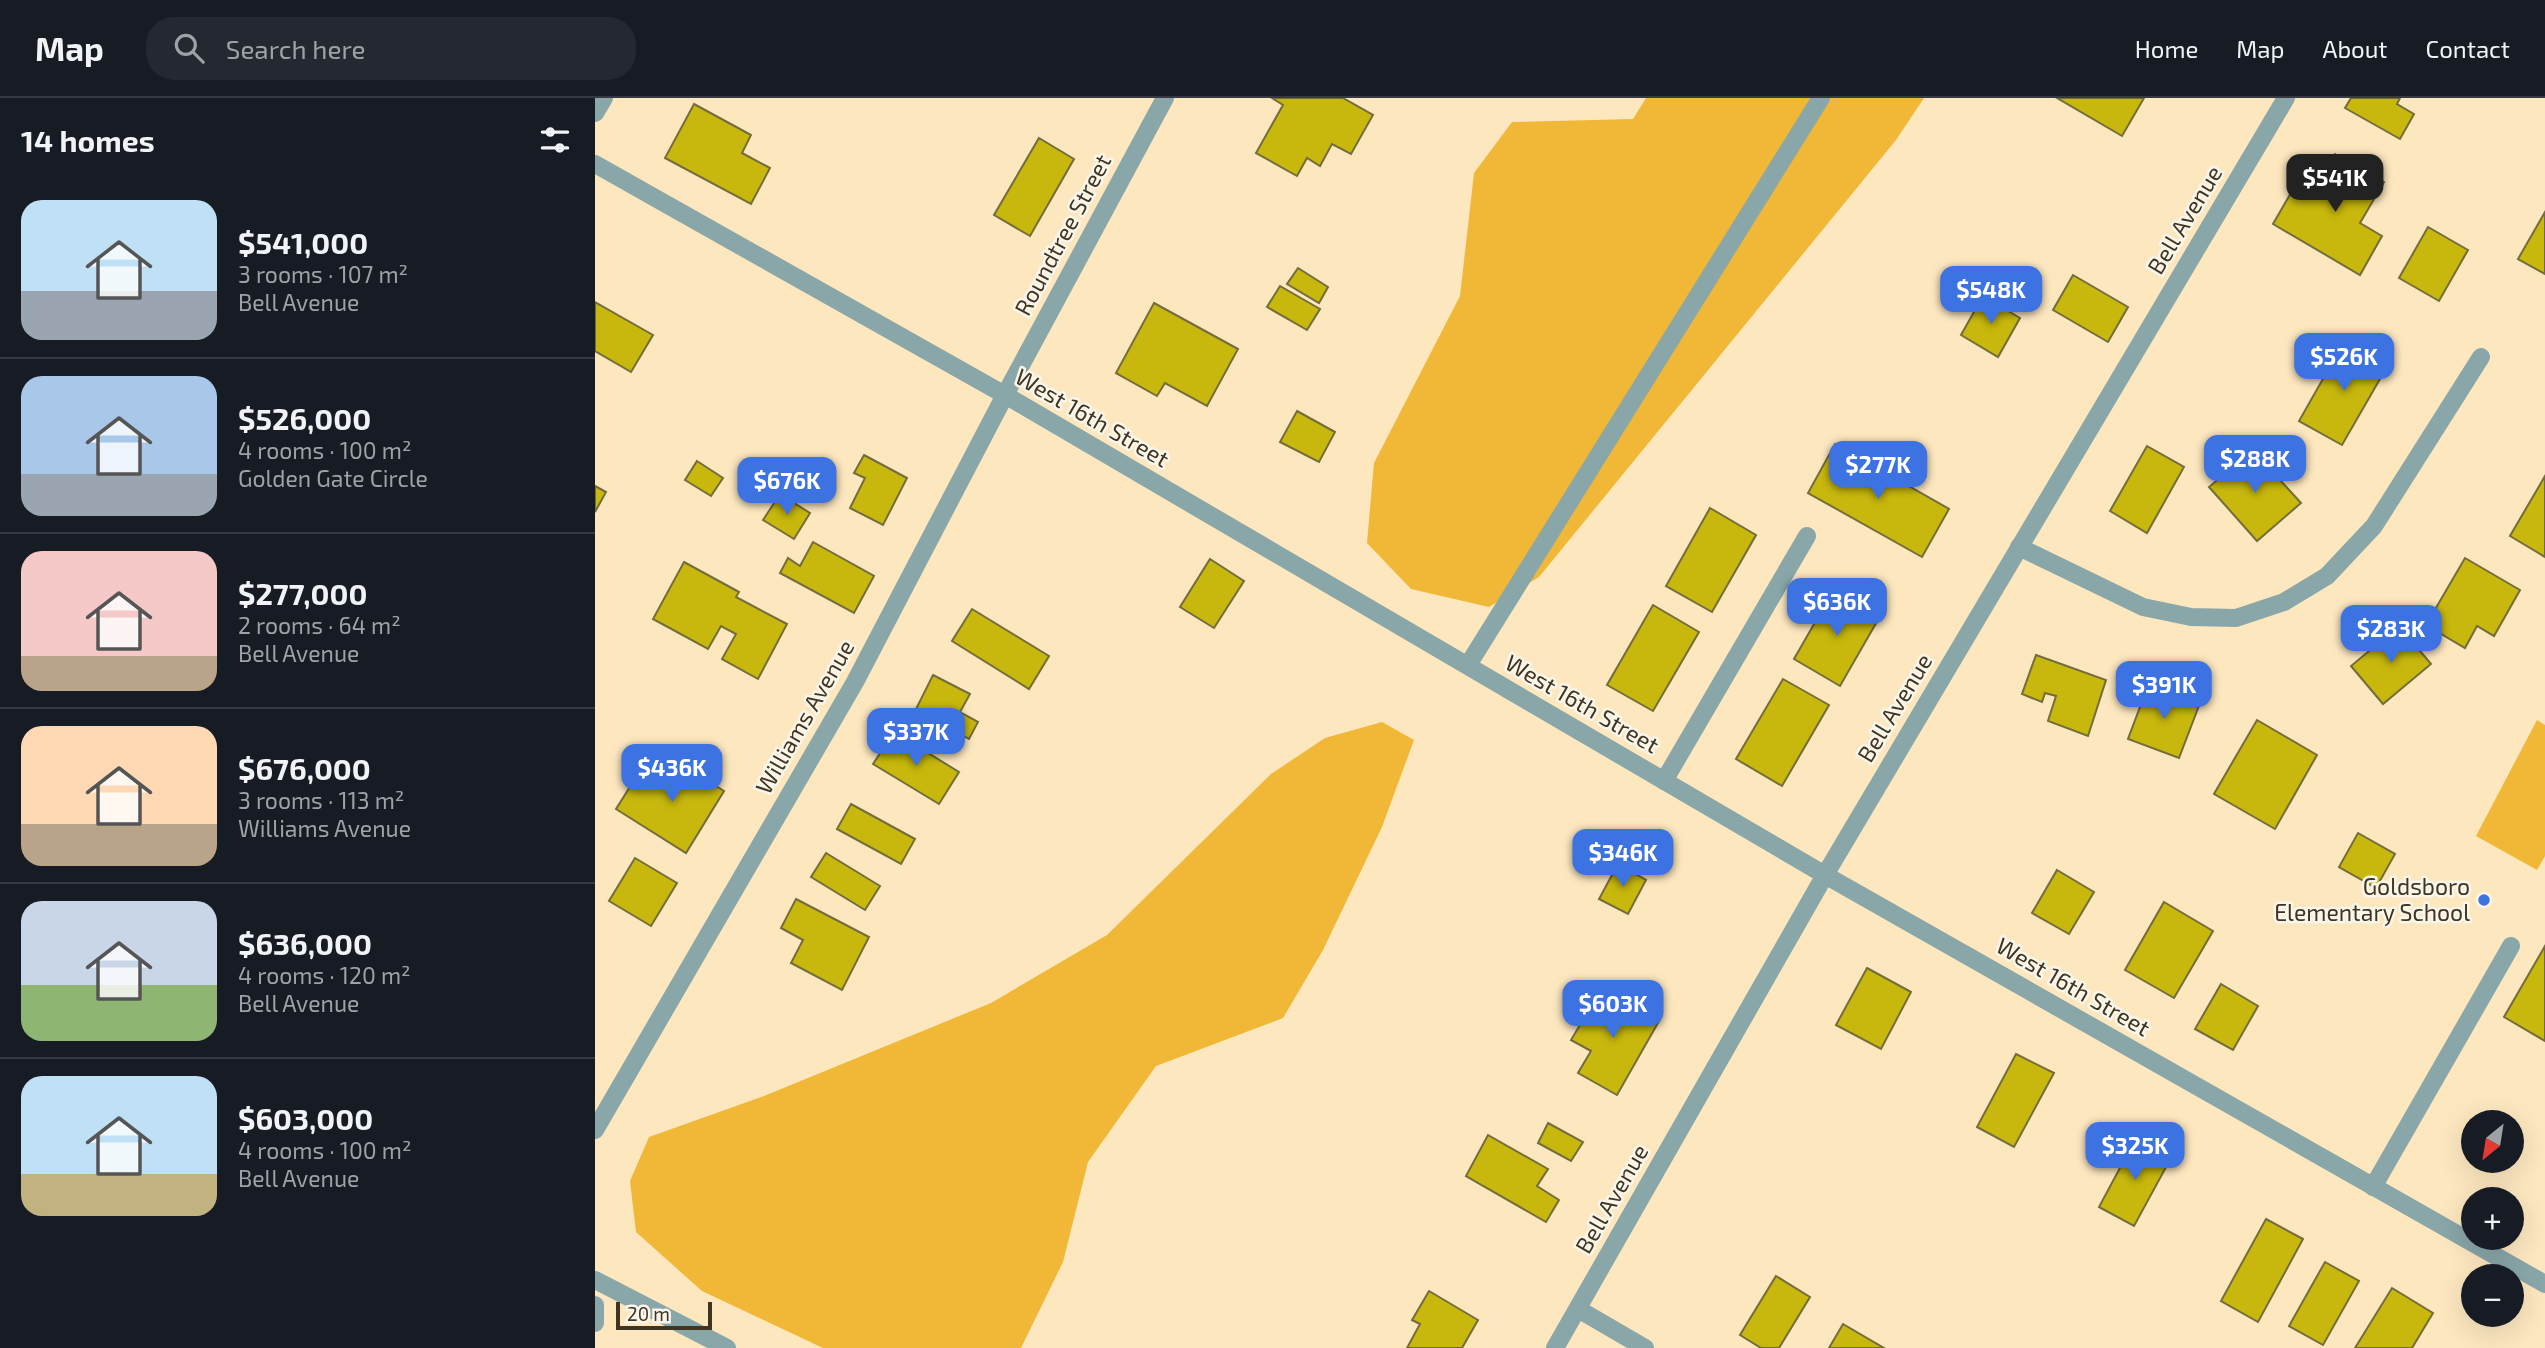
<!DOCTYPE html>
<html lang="en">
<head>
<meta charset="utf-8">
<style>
	:root { --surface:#171b24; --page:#242831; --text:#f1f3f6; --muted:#9ea1a6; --line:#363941; --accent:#3d72e2 }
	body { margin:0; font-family:"Exo 2",sans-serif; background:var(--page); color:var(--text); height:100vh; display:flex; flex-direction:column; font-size:26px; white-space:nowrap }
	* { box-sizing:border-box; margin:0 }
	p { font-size:23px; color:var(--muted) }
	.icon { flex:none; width:38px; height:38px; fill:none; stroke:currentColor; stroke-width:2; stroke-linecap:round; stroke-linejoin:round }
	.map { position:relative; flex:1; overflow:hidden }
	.panel { display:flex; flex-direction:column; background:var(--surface); width:595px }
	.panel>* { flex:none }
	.needle { width:46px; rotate:210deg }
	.controls { position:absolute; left:1866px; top:1012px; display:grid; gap:14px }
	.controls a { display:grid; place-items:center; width:63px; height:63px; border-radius:50%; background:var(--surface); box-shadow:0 7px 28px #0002; font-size:35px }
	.scale { position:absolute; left:21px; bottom:18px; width:96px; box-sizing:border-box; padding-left:7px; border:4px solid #3f3521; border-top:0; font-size:19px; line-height:24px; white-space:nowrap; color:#3f3521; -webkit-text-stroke:5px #fbf6ec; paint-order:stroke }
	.price { position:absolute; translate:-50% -60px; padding:0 16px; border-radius:14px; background:var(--accent); color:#fff; font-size:23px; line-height:46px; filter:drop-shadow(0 2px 4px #0008) }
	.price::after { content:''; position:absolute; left:50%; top:42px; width:21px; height:16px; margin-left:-10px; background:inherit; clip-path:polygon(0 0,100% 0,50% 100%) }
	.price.selected { background:#222; color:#fff }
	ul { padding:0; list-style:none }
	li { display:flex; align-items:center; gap:21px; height:175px; padding:0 21px }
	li+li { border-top:2px solid var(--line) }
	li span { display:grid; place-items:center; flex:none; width:196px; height:140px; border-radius:21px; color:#555 }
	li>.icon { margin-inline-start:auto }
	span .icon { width:84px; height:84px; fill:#fffc; stroke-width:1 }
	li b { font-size:30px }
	h2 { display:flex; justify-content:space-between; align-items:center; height:84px; padding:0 21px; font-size:30px }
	header { display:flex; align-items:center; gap:42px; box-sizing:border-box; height:98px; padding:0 35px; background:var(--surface); border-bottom:2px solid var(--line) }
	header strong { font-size:33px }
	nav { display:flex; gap:38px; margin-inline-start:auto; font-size:24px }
	.search { width:490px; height:63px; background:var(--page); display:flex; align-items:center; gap:18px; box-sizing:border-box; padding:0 24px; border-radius:28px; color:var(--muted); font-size:26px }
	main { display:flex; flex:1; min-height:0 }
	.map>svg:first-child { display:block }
</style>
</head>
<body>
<header>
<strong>Map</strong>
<div class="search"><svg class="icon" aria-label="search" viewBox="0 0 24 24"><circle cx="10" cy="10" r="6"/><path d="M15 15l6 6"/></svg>Search here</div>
<nav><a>Home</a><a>Map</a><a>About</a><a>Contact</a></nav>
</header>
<main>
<section class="panel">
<h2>14 homes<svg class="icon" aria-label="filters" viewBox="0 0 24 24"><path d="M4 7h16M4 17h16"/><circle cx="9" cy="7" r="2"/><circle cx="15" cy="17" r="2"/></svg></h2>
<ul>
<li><span style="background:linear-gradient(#bfe0f5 65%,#9aa5b1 0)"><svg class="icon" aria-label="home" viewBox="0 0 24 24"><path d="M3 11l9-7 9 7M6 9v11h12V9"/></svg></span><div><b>$541,000</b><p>3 rooms · 107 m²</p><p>Bell Avenue</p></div></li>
<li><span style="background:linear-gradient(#a9c7e8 70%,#9aa5b1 0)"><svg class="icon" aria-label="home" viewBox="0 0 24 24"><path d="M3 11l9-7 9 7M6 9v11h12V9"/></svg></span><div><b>$526,000</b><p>4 rooms · 100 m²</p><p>Golden Gate Circle</p></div></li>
<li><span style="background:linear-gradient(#f6c9c9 75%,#b9a48a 0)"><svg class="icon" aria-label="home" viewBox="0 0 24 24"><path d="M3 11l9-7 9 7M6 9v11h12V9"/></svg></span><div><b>$277,000</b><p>2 rooms · 64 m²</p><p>Bell Avenue</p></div></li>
<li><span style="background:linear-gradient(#ffd9b3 70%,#b9a48a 0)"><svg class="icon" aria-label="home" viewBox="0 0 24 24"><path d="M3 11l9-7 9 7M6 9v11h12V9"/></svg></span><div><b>$676,000</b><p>3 rooms · 113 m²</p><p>Williams Avenue</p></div></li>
<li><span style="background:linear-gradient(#c9d6e8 60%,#8fb573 0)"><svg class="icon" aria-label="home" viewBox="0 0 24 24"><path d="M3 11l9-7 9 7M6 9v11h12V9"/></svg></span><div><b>$636,000</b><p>4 rooms · 120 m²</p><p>Bell Avenue</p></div></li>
<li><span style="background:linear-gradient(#bfe0f5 70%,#c2b280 0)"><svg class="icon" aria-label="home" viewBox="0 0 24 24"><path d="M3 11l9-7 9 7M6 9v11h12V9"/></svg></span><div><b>$603,000</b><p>4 rooms · 100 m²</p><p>Bell Avenue</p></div></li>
</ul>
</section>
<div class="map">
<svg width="1950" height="1250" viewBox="0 0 1950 1250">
	<rect width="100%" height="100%" fill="#fce7bf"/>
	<g fill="#f1b837">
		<path d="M1051,0h278l-28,42 -357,437 -50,30 -78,-18 -44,-46 7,-80 86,-167 14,-123 38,-51 121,-3z"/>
		<path d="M1942,622l8,5v131l-8,14 -61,-34z"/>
		<path d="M787,624l32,18 -32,87 -59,123 -40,68 -127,48 -68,96 -25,100 -42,86h-198l-121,-57 -66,-59 -6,-51 19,-44 115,-41 227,-93 116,-68 164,-161 54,-36z"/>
	</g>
	<g fill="#c8b80d" stroke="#736d3b" stroke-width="2">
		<path d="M677,0h71l30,17 -22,39 -19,-10 -12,22 -13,-8 -10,18 -41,-23 27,-48z"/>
		<path d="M1462,0h87l-22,38z"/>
		<path d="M1756,0h49l-3,6 17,10 -14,25 -55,-31z"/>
		<path d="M99,6l57,31 -9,18 28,15 -19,36 -86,-46z"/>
		<path d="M444,40l35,21 -44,77 -36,-21z"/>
		<path d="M1740,56l49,28 -24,41 22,13 -22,39 -87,-51 23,-40 16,9z"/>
		<path d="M1950,114v62l-27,-15z"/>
		<path d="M1833,129l40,23 -29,51 -40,-23z"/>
		<path d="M703,170l30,19 -9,16 -32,-19z"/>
		<path d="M1478,177l55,32 -20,35 -55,-32z"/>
		<path d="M685,188l40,23 -13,21 -40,-23z"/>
		<path d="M1388,198l37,22 -22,39 -37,-22z"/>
		<path d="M0,204l58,33 -22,37 -36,-21z"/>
		<path d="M559,205l84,46 -31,57 -42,-23 -8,13 -41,-23z"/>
		<path d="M1750,242l43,25 -46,80 -43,-24z"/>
		<path d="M702,313l38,21 -16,30 -39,-20z"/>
		<path d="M1240,346l114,65 -27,48 -114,-64z"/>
		<path d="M1552,348l37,21 -37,66 -37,-22z"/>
		<path d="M1658,352l48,53 -44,38 -48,-54z"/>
		<path d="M269,357l43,23 -24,47 -33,-17 15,-30 -11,-5z"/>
		<path d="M102,363l26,17 -12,18 -26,-16z"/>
		<path d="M1950,378v81l-35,-21z"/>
		<path d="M0,388l11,6 -11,20z"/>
		<path d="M185,396l30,19 -16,26 -31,-19z"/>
		<path d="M1115,410l46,27 -44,77 -46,-26z"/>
		<path d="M218,444l61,34 -20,37 -74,-40 8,-15 12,8z"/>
		<path d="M1870,460l55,32 -26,46 -17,-10 -12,22 -39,-23z"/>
		<path d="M615,461l34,22 -30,47 -34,-21z"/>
		<path d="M89,464l55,30 -3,5 51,27 -29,55 -36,-20 14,-25 -15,-8 -13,23 -55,-30z"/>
		<path d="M1238,493l46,27 -39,68 -46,-27z"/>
		<path d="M1058,507l46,27 -46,79 -46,-26z"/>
		<path d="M377,511l77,47 -20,33 -77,-48z"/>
		<path d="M1804,528l32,38 -48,40 -32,-38z"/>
		<path d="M1441,557l70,25 -18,56 -40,-15 8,-25 -11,-3 -3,9 -20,-8z"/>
		<path d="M338,577l37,19 -10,18 18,10 -9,17 -54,-28z"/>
		<path d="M1188,581l46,26 -47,81 -46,-27z"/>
		<path d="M1554,585l51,20 -21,55 -51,-19z"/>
		<path d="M1662,622l60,35 -42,74 -61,-35z"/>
		<path d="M299,634l65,40 -20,32 -66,-40z"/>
		<path d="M80,662l49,31 -38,62 -70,-44 24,-38 20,13z"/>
		<path d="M256,706l64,35 -14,25 -64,-35z"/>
		<path d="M1763,735l37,21 -19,34 -37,-21z"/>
		<path d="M231,755l54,33 -15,24 -54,-33z"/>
		<path d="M40,760l42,25 -26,43 -42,-25z"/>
		<path d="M1023,766l28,16 -18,34 -29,-15z"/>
		<path d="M1462,772l37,22 -25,42 -37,-21z"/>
		<path d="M201,801l73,38 -27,53 -51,-27 12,-23 -22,-12z"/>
		<path d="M1569,804l49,29 -39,67 -49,-28z"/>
		<path d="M1950,848v95l-41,-24z"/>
		<path d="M1272,870l44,24 -30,57 -45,-24z"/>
		<path d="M1626,886l37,22 -25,44 -38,-21z"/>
		<path d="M1007,890l57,33 -42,74 -39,-22 13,-22 -20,-11z"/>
		<path d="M1421,956l38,19 -40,74 -37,-20z"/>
		<path d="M953,1025l35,19 -12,19 -33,-18z"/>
		<path d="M893,1037l60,34 -11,17 22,14 -13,22 -80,-46z"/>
		<path d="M1541,1040l35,20 -37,68 -35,-19z"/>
		<path d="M1671,1121l37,20 -45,83 -37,-21z"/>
		<path d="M1730,1164l34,19 -36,64 -34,-19z"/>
		<path d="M1181,1178l34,21 -31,51h-18l-21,-13z"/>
		<path d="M1797,1190l41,25 -21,35h-57z"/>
		<path d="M834,1193l49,29 -16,28h-55l13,-24 -8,-4z"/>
		<path d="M1248,1226l41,24h-55z"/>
	</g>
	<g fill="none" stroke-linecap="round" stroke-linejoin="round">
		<g stroke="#89a6a8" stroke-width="18">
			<path d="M873,567l353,-567"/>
			<path d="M1069,683l143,-245"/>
			<path d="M1778,1089l138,-241"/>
		</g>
		<g stroke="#89a6a8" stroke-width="18">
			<path d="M0,66l410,231 820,480 720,409"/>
			<path d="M1424,449l124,60 48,10 45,1 48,-16 43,-26 47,-50 107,-169"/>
			<path d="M0,1032l260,-448 150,-287 160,-297"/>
			<path d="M0,1182l132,68"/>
			<path d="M0,1207v18"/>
			<path d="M983,1211l67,39"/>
			<path d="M960,1250l270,-473 461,-777"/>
		</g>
		<path stroke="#89a6a8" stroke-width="18" d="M0,15l9,-15"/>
	</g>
	<circle fill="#3d72e2" stroke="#fbf6ec" stroke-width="2.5" cx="1889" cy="802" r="7"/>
	<g text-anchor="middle" stroke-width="5" stroke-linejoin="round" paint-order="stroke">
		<g font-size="23" fill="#3f3521" stroke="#fbf6ec">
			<text transform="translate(1590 122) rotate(-59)" y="8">Bell Avenue</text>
			<text transform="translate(468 137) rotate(-62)" y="8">Roundtree Street</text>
			<text transform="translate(497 320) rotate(30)" y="8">West 16th Street</text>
			<text transform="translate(987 606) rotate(30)" y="8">West 16th Street</text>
			<text transform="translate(1300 610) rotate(-59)" y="8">Bell Avenue</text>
			<text transform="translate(210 619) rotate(-60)" y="8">Williams Avenue</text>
			<text transform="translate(1478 889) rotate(30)" y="8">West 16th Street</text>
			<text transform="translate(1017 1101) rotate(-60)" y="8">Bell Avenue</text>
		</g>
		<g font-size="23" fill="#3f3521" stroke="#fbf6ec" text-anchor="end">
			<text x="1875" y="797">Goldsboro<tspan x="1875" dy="26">Elementary School</tspan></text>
		</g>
	</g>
</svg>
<div class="controls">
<a><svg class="needle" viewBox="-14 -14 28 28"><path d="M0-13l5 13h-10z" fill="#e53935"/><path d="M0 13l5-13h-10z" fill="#9ea1a6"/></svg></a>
<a>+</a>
<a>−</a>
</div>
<div class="scale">20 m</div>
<b class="price selected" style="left:1740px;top:116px">$541K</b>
<b class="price" style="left:1396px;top:228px">$548K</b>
<b class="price" style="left:1749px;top:295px">$526K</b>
<b class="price" style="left:1660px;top:397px">$288K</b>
<b class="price" style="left:1283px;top:403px">$277K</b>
<b class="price" style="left:192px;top:419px">$676K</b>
<b class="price" style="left:1242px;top:540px">$636K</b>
<b class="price" style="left:1796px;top:567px">$283K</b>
<b class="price" style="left:1569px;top:623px">$391K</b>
<b class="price" style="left:321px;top:670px">$337K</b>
<b class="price" style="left:77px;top:706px">$436K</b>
<b class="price" style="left:1028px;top:791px">$346K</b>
<b class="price" style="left:1018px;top:942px">$603K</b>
<b class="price" style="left:1540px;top:1084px">$325K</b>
</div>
</main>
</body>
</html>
